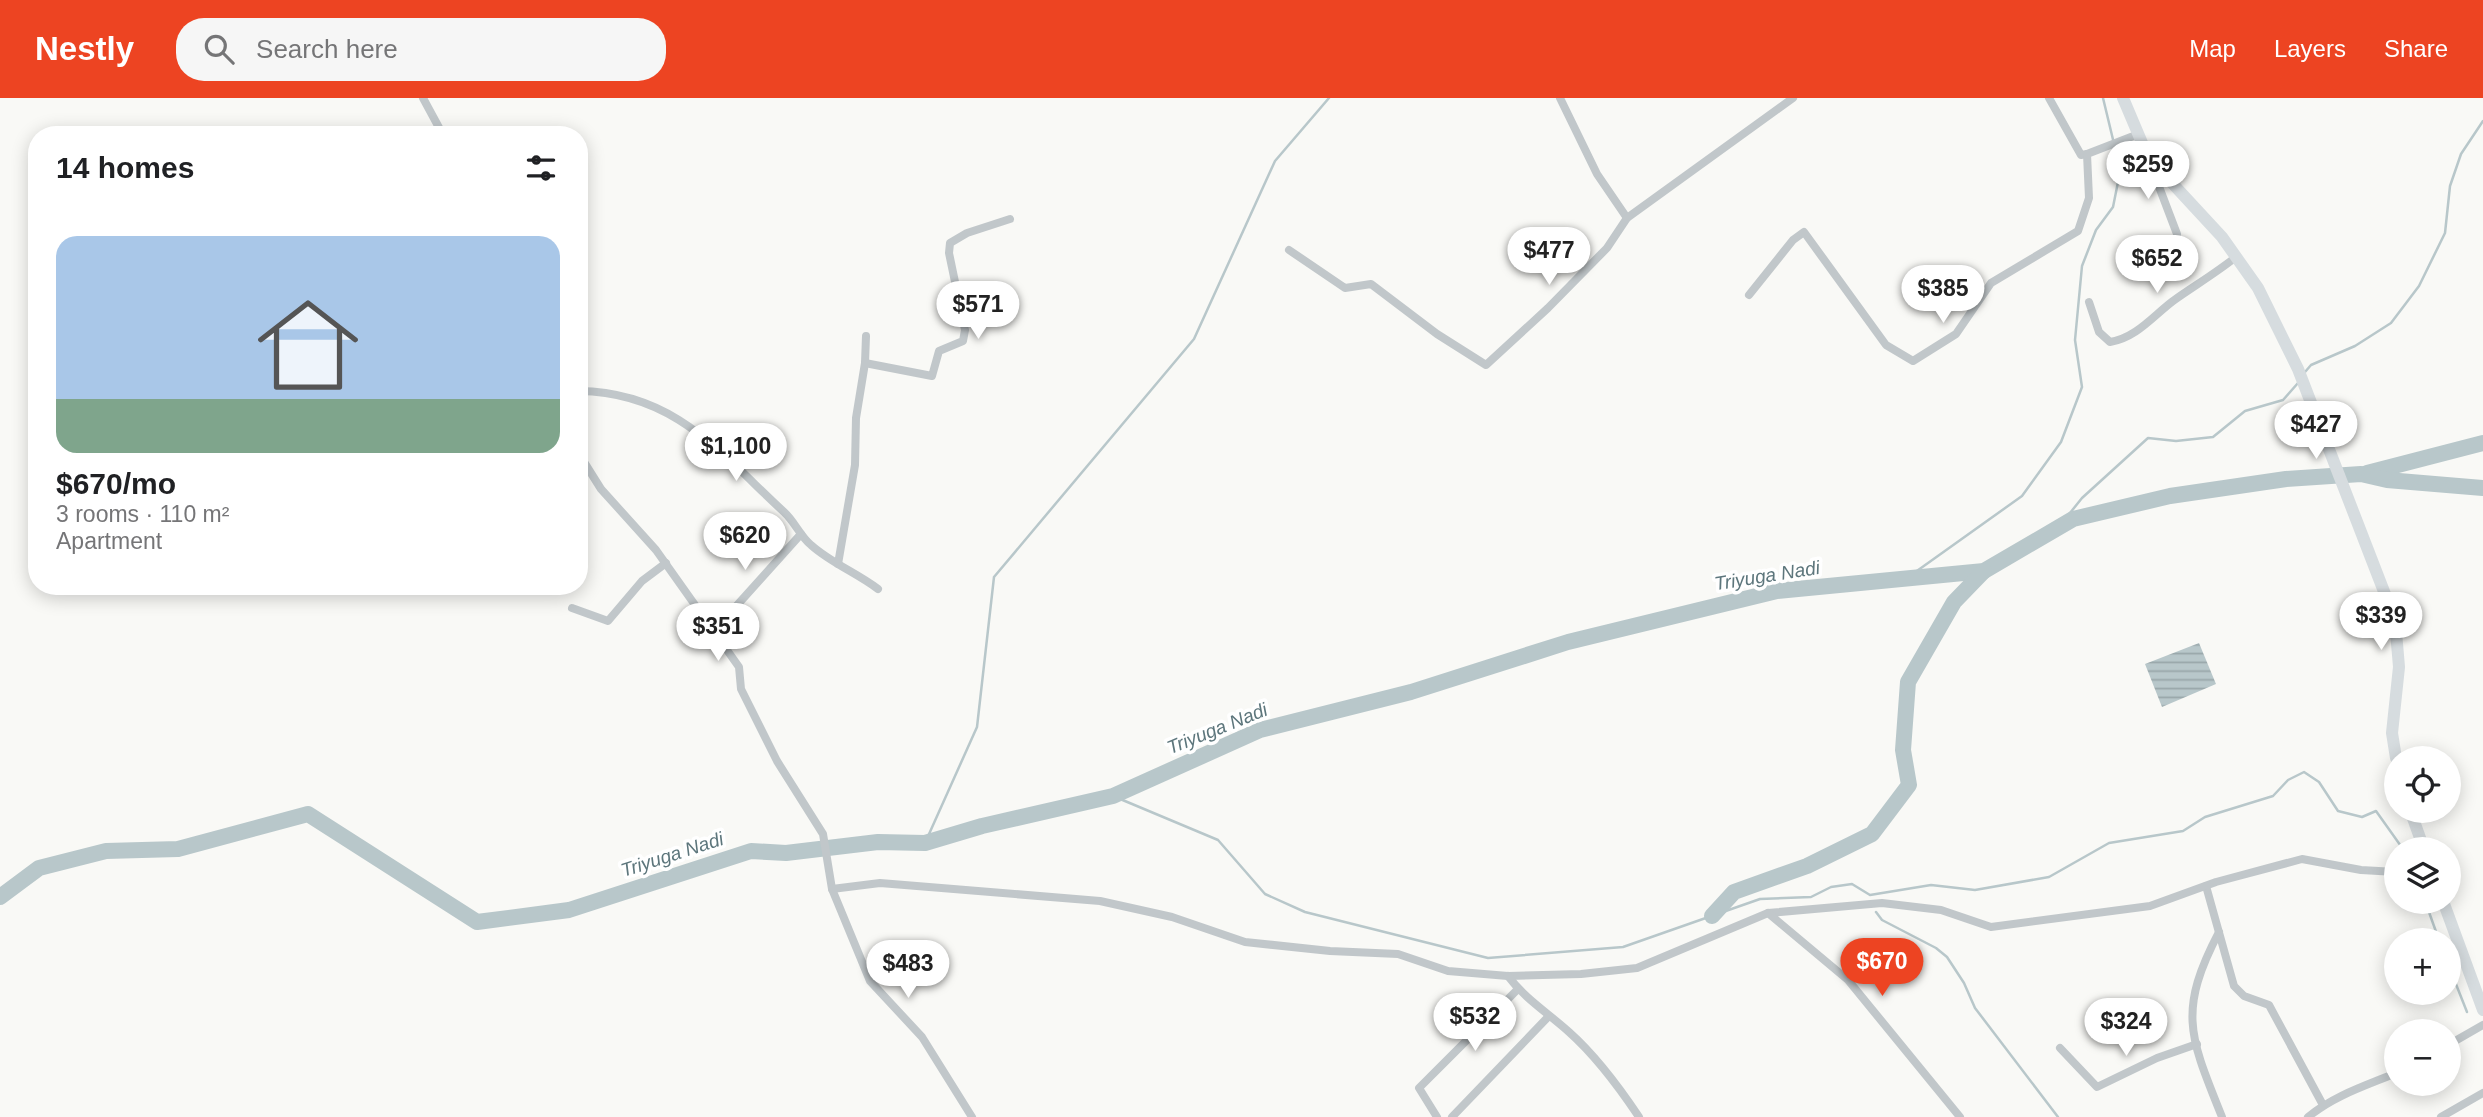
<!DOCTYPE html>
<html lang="en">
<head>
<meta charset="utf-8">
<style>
	:root { --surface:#fff; --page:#f6f6f6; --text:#202124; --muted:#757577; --accent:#ed4422 }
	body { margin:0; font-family:Helvetica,sans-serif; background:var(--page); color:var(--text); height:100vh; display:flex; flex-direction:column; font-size:26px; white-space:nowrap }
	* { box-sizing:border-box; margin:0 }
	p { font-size:23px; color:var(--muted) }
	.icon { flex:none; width:38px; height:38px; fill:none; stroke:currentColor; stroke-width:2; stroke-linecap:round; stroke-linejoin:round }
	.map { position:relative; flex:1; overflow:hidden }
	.drawer { position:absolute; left:28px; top:28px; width:560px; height:469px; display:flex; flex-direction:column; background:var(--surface); border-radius:28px; box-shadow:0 4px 18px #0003 }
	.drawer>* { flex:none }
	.fabs { position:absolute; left:2384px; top:648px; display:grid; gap:14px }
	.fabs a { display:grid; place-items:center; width:77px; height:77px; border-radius:50%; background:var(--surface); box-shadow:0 4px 18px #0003; font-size:35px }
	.price { position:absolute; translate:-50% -60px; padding:0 16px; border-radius:24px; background:#fff; color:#222; font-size:23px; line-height:46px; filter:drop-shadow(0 2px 4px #0008) }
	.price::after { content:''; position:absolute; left:50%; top:42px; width:21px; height:16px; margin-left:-10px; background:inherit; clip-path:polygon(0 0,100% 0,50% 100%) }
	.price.on { background:var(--accent); color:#fff }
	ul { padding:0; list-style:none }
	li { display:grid; align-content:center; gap:14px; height:371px; padding:0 28px }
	li span { display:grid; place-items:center; height:217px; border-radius:21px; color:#555 }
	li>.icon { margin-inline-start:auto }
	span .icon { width:126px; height:126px; fill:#fffc; stroke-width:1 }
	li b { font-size:30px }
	h2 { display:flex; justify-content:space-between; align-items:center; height:84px; padding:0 28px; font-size:30px }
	header { display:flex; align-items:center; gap:42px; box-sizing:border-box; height:98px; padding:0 35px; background:var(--accent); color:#fff }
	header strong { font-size:33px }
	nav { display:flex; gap:38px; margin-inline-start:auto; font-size:24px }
	.search { width:490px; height:63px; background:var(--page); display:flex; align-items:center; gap:18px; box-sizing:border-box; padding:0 24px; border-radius:28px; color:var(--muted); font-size:26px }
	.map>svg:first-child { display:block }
</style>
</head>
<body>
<header>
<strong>Nestly</strong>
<div class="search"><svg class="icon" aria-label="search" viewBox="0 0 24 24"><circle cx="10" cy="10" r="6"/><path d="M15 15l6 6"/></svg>Search here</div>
<nav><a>Map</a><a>Layers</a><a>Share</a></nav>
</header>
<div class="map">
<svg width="2483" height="1019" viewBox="0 0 2483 1019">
	<defs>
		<pattern id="water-rules" width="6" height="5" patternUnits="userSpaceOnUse" patternTransform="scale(1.75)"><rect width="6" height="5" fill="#b8c7ca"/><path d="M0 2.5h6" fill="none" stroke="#99a6a9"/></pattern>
	</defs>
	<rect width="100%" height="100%" fill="#f9f9f6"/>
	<path fill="url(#water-rules)" d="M2199,545l17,41 -54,23 -17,-43z"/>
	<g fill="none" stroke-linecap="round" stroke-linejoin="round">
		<g stroke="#b8c7ca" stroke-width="2.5">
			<path d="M2305,274l6,-7 44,-19 36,-23 28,-37 26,-53 5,-47 11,-32 22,-33"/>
			<path d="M2058,430l24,-30 66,-60 28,3 37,-4 32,-26 38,-11 15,-17"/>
			<path d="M1907,480l115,-82 39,-54 21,-55 -7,-47 7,-74 14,-36 17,-23 9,-45 -6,-10 -13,-54"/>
			<path d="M1113,698l105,44 47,54 40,18 183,46 135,-11 137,-48 51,-2 20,-10 21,-3 18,11 61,-10 44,5 74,-13 60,-34 74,-12 22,-14 68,-21 15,-16 16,-8 15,10 19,29 24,6 14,-6 27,38"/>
			<path d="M925,745l52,-116 17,-150 200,-238 81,-178 54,-63"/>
			<path d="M2425,803l14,39"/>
			<path d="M1876,814l6,8 54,28 11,9 17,26 11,25 83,109"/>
			<path d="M2448,866l19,48"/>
		</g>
		<g stroke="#b8c7ca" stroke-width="16">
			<path d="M2367,375l116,-30"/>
			<path d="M0,799l39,-29 67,-17 72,-2 130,-35 169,108 92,-12 182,-59 35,2 92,-11 47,1 57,-17 131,-30 147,-66 151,-38 157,-50 209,-51 207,-20 89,-52 97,-23 116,-17 75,-5 26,6 96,8"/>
			<path d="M1712,818l22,-24 73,-26 65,-32 37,-49 -6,-35 5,-68 46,-80 30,-31"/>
		</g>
		<g stroke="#c1c7ca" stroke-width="8">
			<path d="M423,0l20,37"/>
			<path d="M1560,0l37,76 30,44"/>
			<path d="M2049,0l32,57 6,-1"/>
			<path d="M2150,65l27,71"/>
			<path d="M1289,152l56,38 26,-4 66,50 49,31 62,-57 59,-60 20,-30 166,-120"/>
			<path d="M1749,197l44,-55 11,-8 82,113 27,16 43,-27 35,-51 87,-52 11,-33 -2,-44 49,-19"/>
			<path d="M2089,204l10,30 11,10c26,-4 43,-26 63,-41 21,-15 43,-28 63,-44"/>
			<path d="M865,265l67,13 7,-25 24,-10 2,-11 -16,-77 1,-10 17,-10 43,-14"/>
			<path d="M579,293c96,1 142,63 205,121 11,10 16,24 27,33 20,18 46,28 67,44"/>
			<path d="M579,356l22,35 55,61 83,117 2,22 36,72 46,73 9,55 38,92 52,56 50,80"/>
			<path d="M838,466l17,-99 1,-47 9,-55 1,-27"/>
			<path d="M572,510l36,13 34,-40 24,-18"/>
			<path d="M713,534l88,-98"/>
			<path d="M2206,788l28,100 10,10 25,9 54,100"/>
			<path d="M832,791l48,-6 220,18 72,16 73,25 85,9 68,3 50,17 60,5 73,-2 56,-6 131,-55 114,-10 59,7 50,17 159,-21 66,-24 86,-23 59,11 35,2"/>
			<path d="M1768,815l80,67 112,137"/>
			<path d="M2219,834c-42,80 -29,105 3,185"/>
			<path d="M1508,878c17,23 40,37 61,56 27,24 50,55 70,85"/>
			<path d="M2448,947l35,-20"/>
			<path d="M2060,950l37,39 60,-29 40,-14"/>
			<path d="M1437,1019l-18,-29 99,-99"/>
			<path d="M1452,1019l96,-100"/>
			<path d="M2308,1019c27,-22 57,-31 88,-44"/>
			<path d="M2441,1019l42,-24"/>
		</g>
		<g stroke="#d6dcdf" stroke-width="12">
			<path d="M2123,0l25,59 74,80 36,51 40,81 97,251 4,47 -7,66 4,25"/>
			<path d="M2410,712l14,39"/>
			<path d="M2443,803l40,109"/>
		</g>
	</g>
	<g text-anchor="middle" stroke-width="7" stroke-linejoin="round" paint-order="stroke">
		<g font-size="19" font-style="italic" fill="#5d767c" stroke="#fff">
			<text transform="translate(1767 477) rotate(-9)" y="7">Triyuga Nadi</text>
			<text transform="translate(1217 630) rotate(-22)" y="7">Triyuga Nadi</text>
			<text transform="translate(672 756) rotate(-18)" y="7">Triyuga Nadi</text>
		</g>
	</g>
</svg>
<div class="fabs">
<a><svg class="icon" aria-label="locate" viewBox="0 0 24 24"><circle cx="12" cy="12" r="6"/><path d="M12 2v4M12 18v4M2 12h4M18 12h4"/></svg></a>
<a><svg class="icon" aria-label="layers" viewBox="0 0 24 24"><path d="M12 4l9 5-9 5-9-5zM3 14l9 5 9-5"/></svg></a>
<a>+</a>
<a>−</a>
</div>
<b class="price" style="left:2148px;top:103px">$259</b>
<b class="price" style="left:1549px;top:189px">$477</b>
<b class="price" style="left:2157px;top:197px">$652</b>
<b class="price" style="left:1943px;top:227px">$385</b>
<b class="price" style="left:978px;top:243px">$571</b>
<b class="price" style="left:2316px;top:363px">$427</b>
<b class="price" style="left:736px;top:385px">$1,100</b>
<b class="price" style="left:745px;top:474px">$620</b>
<b class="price" style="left:2381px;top:554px">$339</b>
<b class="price" style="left:718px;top:565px">$351</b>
<b class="price on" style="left:1882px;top:900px">$670</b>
<b class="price" style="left:908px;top:902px">$483</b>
<b class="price" style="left:1475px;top:955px">$532</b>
<b class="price" style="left:2126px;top:960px">$324</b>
<section class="drawer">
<h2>14 homes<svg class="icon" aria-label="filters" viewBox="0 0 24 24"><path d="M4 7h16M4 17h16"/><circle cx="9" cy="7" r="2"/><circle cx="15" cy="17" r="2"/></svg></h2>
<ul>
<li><span style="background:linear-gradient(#a9c7e8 75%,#7fa58c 0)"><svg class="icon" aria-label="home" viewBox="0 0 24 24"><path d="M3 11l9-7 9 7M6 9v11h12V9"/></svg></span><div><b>$670/mo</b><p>3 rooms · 110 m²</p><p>Apartment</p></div></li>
</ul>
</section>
</div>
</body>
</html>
